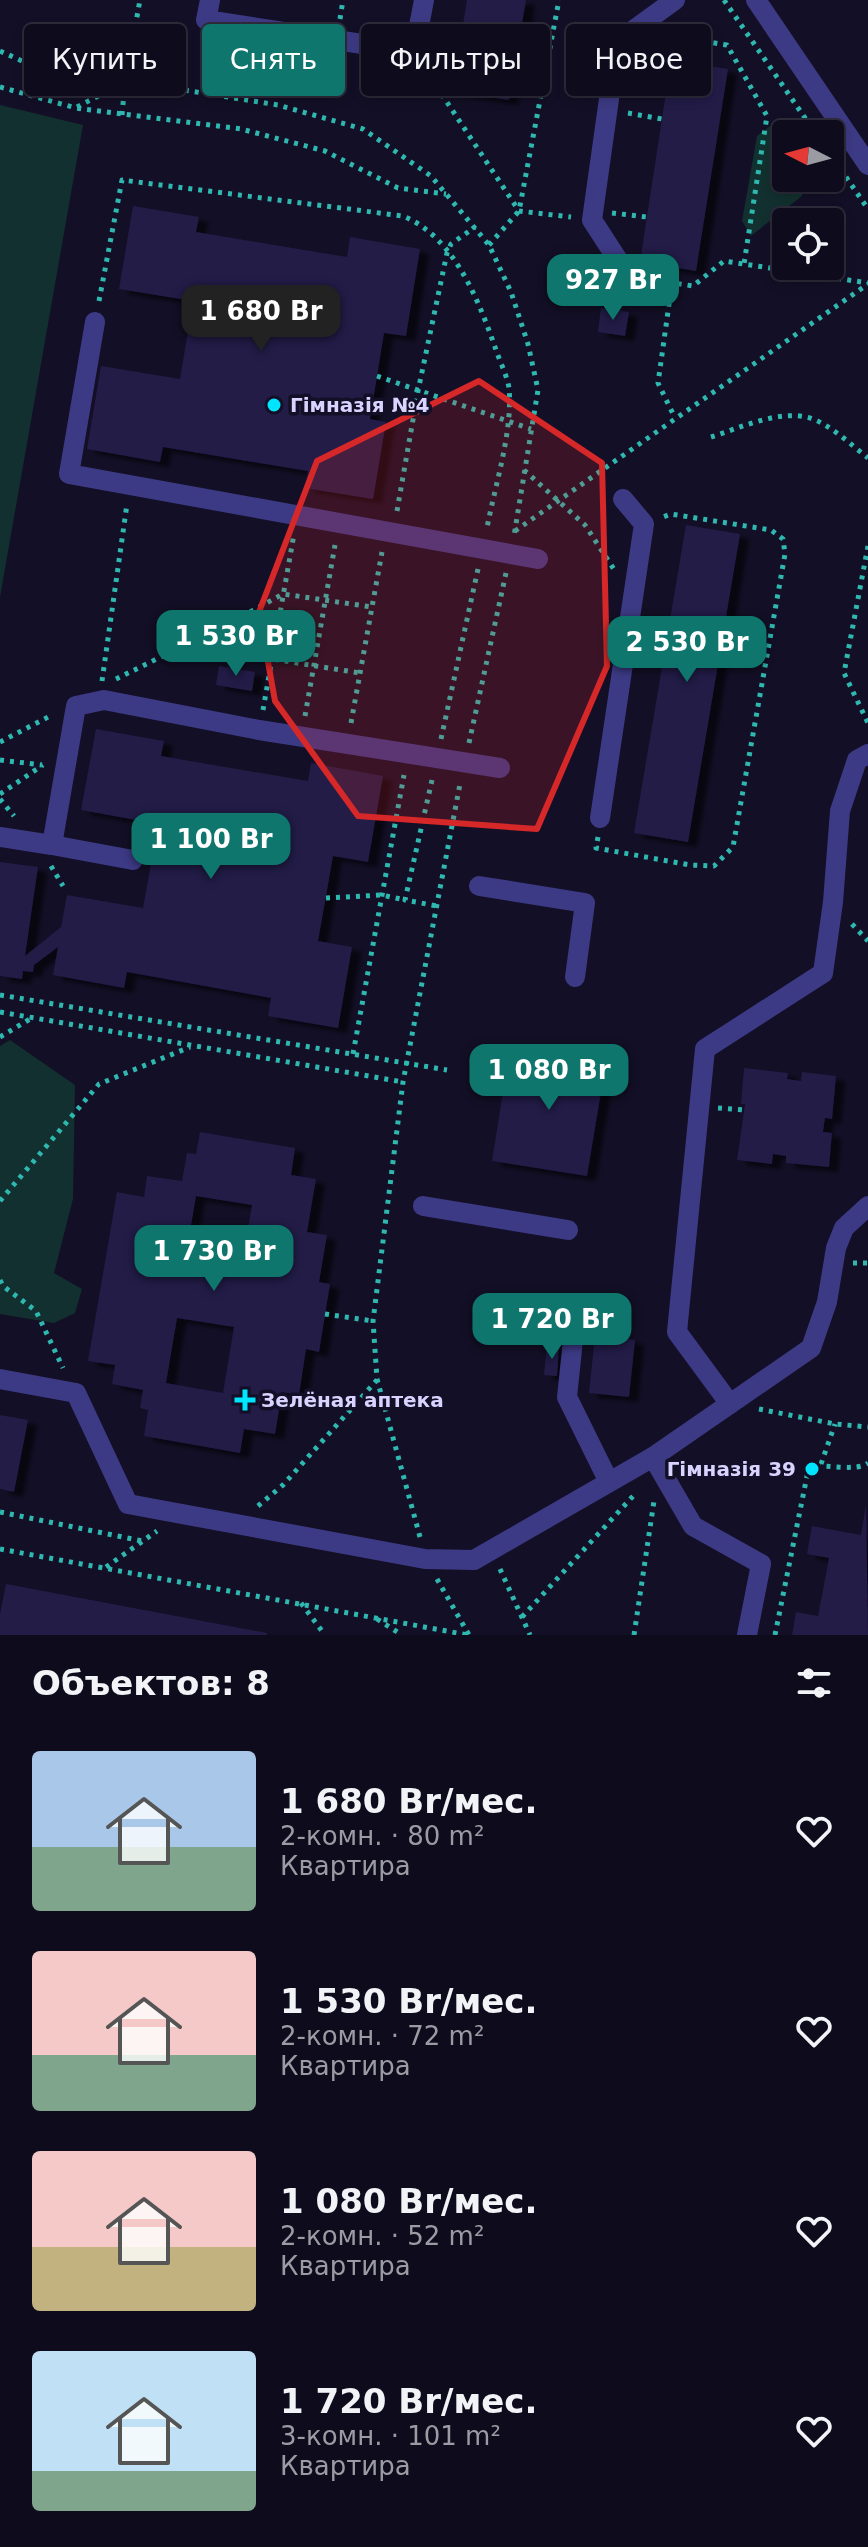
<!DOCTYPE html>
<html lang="ru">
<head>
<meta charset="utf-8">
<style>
	:root { --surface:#0e0b1c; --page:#1c1929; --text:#f1f3f6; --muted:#9b9ba3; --line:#2e2b3b; --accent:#0f766e }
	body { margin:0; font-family:"DejaVu Sans",sans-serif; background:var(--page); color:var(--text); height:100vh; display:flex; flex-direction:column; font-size:30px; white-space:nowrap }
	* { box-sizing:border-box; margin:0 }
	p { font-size:26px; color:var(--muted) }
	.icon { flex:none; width:44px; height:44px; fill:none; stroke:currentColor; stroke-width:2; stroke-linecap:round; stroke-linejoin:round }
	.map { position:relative; height:1635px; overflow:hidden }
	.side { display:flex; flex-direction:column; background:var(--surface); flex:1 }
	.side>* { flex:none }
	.guide { position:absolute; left:24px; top:24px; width:820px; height:72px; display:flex; gap:16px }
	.needle { width:52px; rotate:276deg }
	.buttons { position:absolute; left:772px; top:120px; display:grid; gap:16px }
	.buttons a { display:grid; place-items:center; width:72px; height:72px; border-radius:8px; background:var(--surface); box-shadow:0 4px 12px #0003,0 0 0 2px var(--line); font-size:40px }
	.price { position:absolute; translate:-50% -68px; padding:0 18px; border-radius:16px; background:var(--accent); color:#fff; font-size:26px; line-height:52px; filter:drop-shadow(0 2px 4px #0008) }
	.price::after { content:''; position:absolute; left:50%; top:48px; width:24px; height:18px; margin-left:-12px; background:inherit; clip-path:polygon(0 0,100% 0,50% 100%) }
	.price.on { background:#222; color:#fff }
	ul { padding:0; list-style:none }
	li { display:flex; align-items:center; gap:24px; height:200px; padding:0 32px }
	li span { display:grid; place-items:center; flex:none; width:224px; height:160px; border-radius:8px; color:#555 }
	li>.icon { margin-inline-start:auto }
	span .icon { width:96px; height:96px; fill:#fffc; stroke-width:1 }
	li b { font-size:34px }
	h2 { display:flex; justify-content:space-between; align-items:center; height:96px; padding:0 32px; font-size:34px }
	.pill { padding:0 28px; border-radius:8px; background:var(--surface); box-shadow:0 4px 12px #0003,0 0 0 2px var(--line); font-size:28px; line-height:72px }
	.pill.on { background:var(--accent); color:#fff }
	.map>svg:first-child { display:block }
</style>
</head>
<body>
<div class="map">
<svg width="868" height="1635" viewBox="0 0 868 1635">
	<defs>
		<filter id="shadow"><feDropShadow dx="9" dy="5" stdDeviation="2" flood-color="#0009"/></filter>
	</defs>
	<rect width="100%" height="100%" fill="#130f26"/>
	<g fill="#12302f">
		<path d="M0,105l83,20 -83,472z"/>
		<path d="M770,126l16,24v28h17l-1,18 -51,40 -9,-15 15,-85z"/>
		<path d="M10,1040l65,45 -2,114 -19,74 28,16 -7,24 -21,10 -54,-9v-268z"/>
	</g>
	<g fill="#241b47" fill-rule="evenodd" filter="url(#shadow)">
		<path d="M467,0h59l-17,100 -57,-9z"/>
		<path d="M671,60l57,9 -32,202 -56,-9z"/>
		<path d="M133,206l66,11 -3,15 151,25 3,-20 70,12 -14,87 -22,-3 -14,86 16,3 -13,77 -68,-11 3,-17 -145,-24 -3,15 -73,-13 14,-83 79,13 13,-78 -74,-12z"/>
		<path d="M601,308l28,4 -4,24 -27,-4z"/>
		<path d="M686,525l54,9 -52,308 -54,-9z"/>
		<path d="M219,666l36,6 -3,19 -36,-6z"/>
		<path d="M96,729l68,12 -3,15 147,25 3,-18 72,13 -15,86 -35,-6 -15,85 34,6 -14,81 -70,-12 3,-18 -144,-26 -3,16 -71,-13 5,-28 -24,18 -1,7 -10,-1 -1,8 -22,-3v-114l38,5 -13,89 36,-29 6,-32 76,13 15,-84 -77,-14z"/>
		<path d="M527,1049l79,13 -19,114 -95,-15 16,-101z"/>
		<path d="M744,1068l44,5 -1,6 14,2 1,-9 34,4 -4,43 -7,-1 -2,14 9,1 -3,34 -43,-4v-7l-13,-2 -1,10 -35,-4 8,-56h-4z"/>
		<path d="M200,1132l95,16 -4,27 25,4 -9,53 20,3 -8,47 11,2 -11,68 -13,-3 -7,46 -17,-3 -7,42 -31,-5 -4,24 -96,-17 4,-26 -8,-2 3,-18 -31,-6 3,-19 -27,-4 29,-169 27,5 3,-21 35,5 5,-28 9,1zM196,1196l56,9 -12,70 -56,-9zM177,1318l57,9 -11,66 -57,-10z"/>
		<path d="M595,1335l40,5 -6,57 -40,-4z"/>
		<path d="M547,1345l12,1 -2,30 -13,-1z"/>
		<path d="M0,1415l28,5 -14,72 -14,-3z"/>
		<path d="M866,1505l2,130h-76l4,-23 22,4 11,-58 -22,-4 5,-28 49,9z"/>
		<path d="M6,1584l261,49v2h-267v-21z"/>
	</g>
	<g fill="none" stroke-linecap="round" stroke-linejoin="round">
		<g stroke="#2fb8b0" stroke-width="5" stroke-dasharray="4 6" stroke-linecap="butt">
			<path d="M724,0l92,134"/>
			<path d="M340,19l3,-19"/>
			<path d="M664,35l63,10 40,71 -23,148"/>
			<path d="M438,36l23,4"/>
			<path d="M0,51l33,15 245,39 85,24 68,47 58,69 22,47 17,52 10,46 -24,146"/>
			<path d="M128,57l59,-28"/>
			<path d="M425,69l94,142 52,6"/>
			<path d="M0,87l76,21 165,21 84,22 73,37 48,6"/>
			<path d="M77,107l48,-25 15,-82"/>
			<path d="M628,113l34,6"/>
			<path d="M122,115l3,-33"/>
			<path d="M846,177l22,32"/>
			<path d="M612,213l35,4"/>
			<path d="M489,245l30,-34 40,-211"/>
			<path d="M648,279l45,7 31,-25 144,22"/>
			<path d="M672,283l-14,100 17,35"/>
			<path d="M99,301l23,-121 281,36c51,21 75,83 92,131 4,13 12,28 14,41 4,43 -14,97 -22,140"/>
			<path d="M377,376l154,53"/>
			<path d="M711,437c29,-9 68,-28 99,-19 21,7 40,26 58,40"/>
			<path d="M524,470l61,55 30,46"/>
			<path d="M397,511l21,-120 29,-138 4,-9 24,-17"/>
			<path d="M515,531l353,-247"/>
			<path d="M868,546l-24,127 24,50"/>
			<path d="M226,625l46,34 88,14"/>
			<path d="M116,679l110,-54 57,-31 89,13"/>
			<path d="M102,681l25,-177"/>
			<path d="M263,710l31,-176"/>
			<path d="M305,716l30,-171"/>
			<path d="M351,723l31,-171"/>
			<path d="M441,739l37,-170"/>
			<path d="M0,742l52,-27"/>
			<path d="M469,743l37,-170"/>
			<path d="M0,760l42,5"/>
			<path d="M432,780l-27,120 32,6"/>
			<path d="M0,794l43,-29"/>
			<path d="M0,799l14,17"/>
			<path d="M598,837l-2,11 94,17 24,1 19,-19 52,-293 -2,-15 -12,-9 -100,-16 -8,3"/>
			<path d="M51,866l12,20"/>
			<path d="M326,898l56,-3 23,5"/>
			<path d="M852,924l16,17"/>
			<path d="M0,995l447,75"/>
			<path d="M0,1012l403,70"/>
			<path d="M0,1037l30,-18"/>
			<path d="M353,1054l51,-279"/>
			<path d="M718,1108l27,2"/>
			<path d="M0,1201l99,-117 91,-37"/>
			<path d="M853,1263h15"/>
			<path d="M0,1280l3,6 33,25 27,57"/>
			<path d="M325,1314l48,7"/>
			<path d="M759,1409l76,15 33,3"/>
			<path d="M821,1464l14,-40"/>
			<path d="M258,1506l25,-21 94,-105"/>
			<path d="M0,1512l142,29"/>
			<path d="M420,1537l-43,-158 -4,-58 30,-239 57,-298"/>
			<path d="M0,1549l468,86"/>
			<path d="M106,1567l51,-36"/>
			<path d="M500,1569l30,66"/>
			<path d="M437,1579l32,56"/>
			<path d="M301,1603l24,32"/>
			<path d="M522,1617l112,-122"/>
			<path d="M377,1619l25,16"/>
			<path d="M634,1635l20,-134"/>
			<path d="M775,1635l34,-169c16,-2 47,6 59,-3"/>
		</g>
		<g stroke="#3d3a85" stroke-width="20">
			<path d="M210,0l-4,20 208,32 10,-52"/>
			<path d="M756,0l112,165"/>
			<path d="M627,274l-35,-54 25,-178 58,-42"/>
			<path d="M95,322l-26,152 469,85"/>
			<path d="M600,818l44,-294 -21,-25"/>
			<path d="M0,837l52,8 24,-139 28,-6 155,30 241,38"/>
			<path d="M52,845l81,15"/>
			<path d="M479,886l106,17 -10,74"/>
			<path d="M423,1206l145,24"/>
			<path d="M573,1340l-6,57 42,85"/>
			<path d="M0,1379l76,14 52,111 297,55 49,1 179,-103 40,69 68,38 -14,71"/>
			<path d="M730,1404l-53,-72 28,-283 118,-76 10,-71 7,-91 17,-51 11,-6"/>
			<path d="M653,1457l158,-109 16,-46 9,-54 8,-20 24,-22"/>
		</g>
	</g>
	<path fill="#d62828" fill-opacity="0.2" stroke="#d62828" stroke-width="6" stroke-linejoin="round" d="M479,381l123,82 5,203 -70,163 -179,-13 -83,-115 -16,-89 58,-151z"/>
	<g fill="#00e5ff" stroke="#130f26" stroke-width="3">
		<circle cx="274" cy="405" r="8"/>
		<path d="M241 1388h8v8h8v8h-8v8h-8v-8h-8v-8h8z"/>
		<circle cx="812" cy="1469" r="8"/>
	</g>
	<g text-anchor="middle" stroke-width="7" stroke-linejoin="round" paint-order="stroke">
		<g font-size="20" font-weight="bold" fill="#d9d4ff" stroke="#130f26" text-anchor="start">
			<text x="290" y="412">Гімназія №4</text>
			<text x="261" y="1407">Зелёная аптека</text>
			<text x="796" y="1476" text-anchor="end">Гімназія 39</text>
		</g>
	</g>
</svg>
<div class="buttons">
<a><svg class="needle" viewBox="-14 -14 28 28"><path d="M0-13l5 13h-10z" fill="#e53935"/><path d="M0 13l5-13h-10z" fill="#9b9ba3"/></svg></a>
<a><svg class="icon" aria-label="locate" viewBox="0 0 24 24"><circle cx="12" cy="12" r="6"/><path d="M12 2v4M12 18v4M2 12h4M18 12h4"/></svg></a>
</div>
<b class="price" style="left:613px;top:322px">927 Br</b>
<b class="price on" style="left:261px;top:353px">1 680 Br</b>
<b class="price" style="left:236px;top:678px">1 530 Br</b>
<b class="price" style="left:687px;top:684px">2 530 Br</b>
<b class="price" style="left:211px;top:881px">1 100 Br</b>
<b class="price" style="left:549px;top:1112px">1 080 Br</b>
<b class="price" style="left:214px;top:1293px">1 730 Br</b>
<b class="price" style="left:552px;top:1361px">1 720 Br</b>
<div class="guide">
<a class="pill">Купить</a>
<a class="pill on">Снять</a>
<a class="pill">Фильтры</a>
<a class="pill">Новое</a>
</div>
</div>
<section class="side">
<h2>Объектов: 8<svg class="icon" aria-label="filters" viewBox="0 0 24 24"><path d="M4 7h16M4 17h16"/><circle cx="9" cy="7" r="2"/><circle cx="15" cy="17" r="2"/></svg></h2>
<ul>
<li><span style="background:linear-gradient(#a9c7e8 60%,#7fa58c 0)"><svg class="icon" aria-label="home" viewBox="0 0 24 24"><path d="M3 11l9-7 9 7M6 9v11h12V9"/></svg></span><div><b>1 680 Br/мес.</b><p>2-комн. · 80 m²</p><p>Квартира</p></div><svg class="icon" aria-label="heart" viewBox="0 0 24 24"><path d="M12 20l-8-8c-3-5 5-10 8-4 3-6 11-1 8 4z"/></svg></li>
<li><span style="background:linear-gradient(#f6c9c9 65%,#7fa58c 0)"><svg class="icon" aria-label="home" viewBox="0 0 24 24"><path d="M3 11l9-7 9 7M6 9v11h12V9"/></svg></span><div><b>1 530 Br/мес.</b><p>2-комн. · 72 m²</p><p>Квартира</p></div><svg class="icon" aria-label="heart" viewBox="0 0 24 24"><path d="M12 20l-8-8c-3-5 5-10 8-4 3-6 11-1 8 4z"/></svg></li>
<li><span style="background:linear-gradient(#f6c9c9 60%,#c2b280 0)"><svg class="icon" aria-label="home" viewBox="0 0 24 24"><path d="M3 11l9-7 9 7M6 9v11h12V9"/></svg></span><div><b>1 080 Br/мес.</b><p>2-комн. · 52 m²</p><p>Квартира</p></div><svg class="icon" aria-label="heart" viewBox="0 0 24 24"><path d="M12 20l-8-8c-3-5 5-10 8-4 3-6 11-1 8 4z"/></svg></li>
<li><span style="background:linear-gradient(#bfe0f5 75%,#7fa58c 0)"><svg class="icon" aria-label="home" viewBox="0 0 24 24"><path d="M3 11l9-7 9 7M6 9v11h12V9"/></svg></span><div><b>1 720 Br/мес.</b><p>3-комн. · 101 m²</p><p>Квартира</p></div><svg class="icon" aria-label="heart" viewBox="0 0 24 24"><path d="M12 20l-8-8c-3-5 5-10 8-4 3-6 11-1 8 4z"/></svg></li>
</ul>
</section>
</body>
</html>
